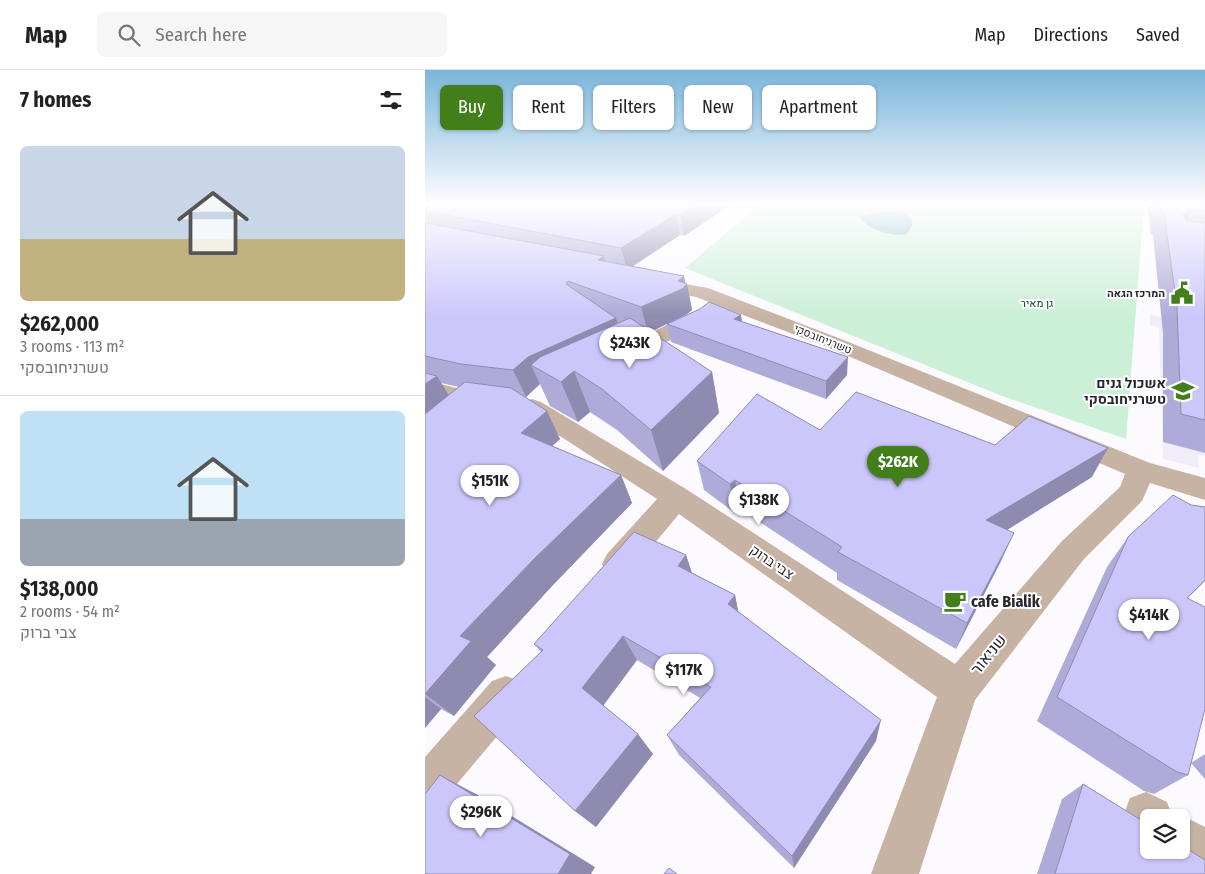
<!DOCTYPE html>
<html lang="en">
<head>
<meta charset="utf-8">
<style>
	:root { --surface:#fff; --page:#f6f6f6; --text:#222; --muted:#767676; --line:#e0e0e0; --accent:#427f1b }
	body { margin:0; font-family:"Fira Sans Condensed",Heebo,sans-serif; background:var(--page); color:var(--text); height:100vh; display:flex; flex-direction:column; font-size:19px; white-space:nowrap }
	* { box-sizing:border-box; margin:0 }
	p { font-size:16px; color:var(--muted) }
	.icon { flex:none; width:28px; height:28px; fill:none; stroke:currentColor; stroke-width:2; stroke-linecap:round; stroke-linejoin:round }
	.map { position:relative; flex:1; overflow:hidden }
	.drawer { display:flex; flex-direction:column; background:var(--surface); width:425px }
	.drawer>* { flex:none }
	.guide { position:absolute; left:15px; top:15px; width:475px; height:45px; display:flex; gap:10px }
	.controls { position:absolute; left:715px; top:739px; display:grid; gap:10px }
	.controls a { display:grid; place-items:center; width:50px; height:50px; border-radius:8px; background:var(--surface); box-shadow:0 1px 4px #0004; font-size:25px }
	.price { position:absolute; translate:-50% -42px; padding:0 11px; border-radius:18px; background:#fff; color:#222; font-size:16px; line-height:32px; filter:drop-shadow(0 1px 2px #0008) }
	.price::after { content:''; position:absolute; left:50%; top:30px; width:15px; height:11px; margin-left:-8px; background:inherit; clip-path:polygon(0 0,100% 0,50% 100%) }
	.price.active { background:var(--accent); color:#fff }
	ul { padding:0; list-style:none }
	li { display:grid; align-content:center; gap:10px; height:265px; padding:0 20px }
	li+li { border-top:1px solid var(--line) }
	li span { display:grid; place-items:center; height:155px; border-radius:8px; color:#555 }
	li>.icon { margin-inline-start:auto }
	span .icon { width:90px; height:90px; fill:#fffc; stroke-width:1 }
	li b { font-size:21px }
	h2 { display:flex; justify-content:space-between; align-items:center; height:60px; padding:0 20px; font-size:21px }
	.tag { padding:0 18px; border-radius:8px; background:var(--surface); box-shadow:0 1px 4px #0004; font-size:18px; line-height:45px }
	.tag.active { background:var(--accent); color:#fff }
	header { display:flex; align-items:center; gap:30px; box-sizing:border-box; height:70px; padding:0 25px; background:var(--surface); border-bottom:1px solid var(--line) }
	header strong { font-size:24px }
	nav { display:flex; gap:28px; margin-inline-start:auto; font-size:18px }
	.search { width:350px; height:45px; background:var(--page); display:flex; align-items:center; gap:12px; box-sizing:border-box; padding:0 18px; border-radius:8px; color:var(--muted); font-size:19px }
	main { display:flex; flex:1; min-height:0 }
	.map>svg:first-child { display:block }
</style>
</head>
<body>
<header>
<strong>Map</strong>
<div class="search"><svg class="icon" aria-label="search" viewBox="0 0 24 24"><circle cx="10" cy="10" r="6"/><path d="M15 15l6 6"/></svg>Search here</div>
<nav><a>Map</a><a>Directions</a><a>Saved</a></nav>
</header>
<main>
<section class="drawer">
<h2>7 homes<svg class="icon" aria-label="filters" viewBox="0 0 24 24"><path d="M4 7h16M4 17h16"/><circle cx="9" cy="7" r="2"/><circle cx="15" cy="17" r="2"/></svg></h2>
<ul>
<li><span style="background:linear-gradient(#c9d6e8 60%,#c2b280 0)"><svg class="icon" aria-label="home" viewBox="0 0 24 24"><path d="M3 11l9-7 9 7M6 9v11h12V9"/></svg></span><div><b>$262,000</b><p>3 rooms · 113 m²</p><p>טשרניחובסקי</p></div></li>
<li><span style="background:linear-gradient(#bfe0f5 70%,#9aa5b1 0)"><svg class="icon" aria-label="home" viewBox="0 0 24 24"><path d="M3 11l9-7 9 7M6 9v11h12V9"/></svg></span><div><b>$138,000</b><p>2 rooms · 54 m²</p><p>צבי ברוק</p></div></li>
</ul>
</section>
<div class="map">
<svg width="780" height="804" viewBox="0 0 780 804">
	<rect width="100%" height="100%" fill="#fcfafe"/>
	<path fill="#f1edf8" d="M725,245l55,10v131l-7,-1 1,13 -36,-9 -4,-132 -9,-2z"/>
	<path fill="#ccefd8" d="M336,134h383l-18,235 -124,-43 -317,-128z"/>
	<path fill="#75b8c7" d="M454,142h23l9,7 1,6 -5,9c-14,3 -40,-4 -47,-17z"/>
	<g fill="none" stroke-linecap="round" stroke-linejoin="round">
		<g fill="#c7b3a3" fill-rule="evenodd">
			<path d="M227,208l56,10 133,51 309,124 55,15v22l-55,-17 -8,18 -58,58 -109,141 -56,174h-48l66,-177 -258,-183 -50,60 -11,3 -11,-3 -5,-10 5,-10 50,-55 -134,-87 -3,-5 3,-5 9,-3 9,3 145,87 269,175 107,-123 58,-54 5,-13 -298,-127 -131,-50 -50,-10 -3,-4 3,-4z"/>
			<path d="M277,238l7,2 3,4 -10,10 -69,35 -8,1 -8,-1 -3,-5 3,-5z"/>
			<path d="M0,310l59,15 4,5 -4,5 -8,2 -51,-13z"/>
			<path d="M81,606l14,5 5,14 -5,14 -80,95 -15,7v-54l67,-76z"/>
			<path d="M721,722l21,10 6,16h-24v22l-19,-10 -6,-16 6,-16z"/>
			<path d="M756,745l24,12v47c-16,0 -28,-11 -40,-20l-2,-4h18v-32h-6z"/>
		</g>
	</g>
	<g fill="#afabd8" fill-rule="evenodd">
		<path d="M0,134h307l-48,32 -4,-1 -47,31 51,10 1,8h2l5,26 -5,4 -36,18 61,40 7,41 -56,58 -46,-41 -27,-18 -12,10 -28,-16 -10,-22 -14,13h-1l35,42 -8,7 69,29 11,28 -79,82 -66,72 9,8 -42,51 -13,-7 -16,19zM16,313l18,4 -10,8z"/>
		<path d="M721,134h59v249l-42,-11v-109l-10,-98 -2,-1 -2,-17z"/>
		<path d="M316,245l1,7 105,53 -21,24 -155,-57 -4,-18z"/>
		<path d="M395,360l175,15 97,32 -85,53 -6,31 -45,88 -119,-69v-7l-97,-64 -5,4 -31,-23 -7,-29z"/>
		<path d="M766,435l14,2v74l-18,18 1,176 -34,19 -10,-3 -107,-70 70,-154 21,-30z"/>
		<path d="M261,485l6,18 43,22 3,16 138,130 -82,127 -115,-113 -12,-20 33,-37 -63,-38 -34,46 50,48 -57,73 -21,-16 -34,-159 -7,-8z"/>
		<path d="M780,684v25l-14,-16z"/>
		<path d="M658,714l122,90h-168l25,-75z"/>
	</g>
	<g fill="#8f8bb0">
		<path d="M273,134h34l-48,32 -4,-21z"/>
		<path d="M767,140l-11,22 2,-17 3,-3z"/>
		<path d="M251,144l4,21 -53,35 -6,-22z"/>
		<path d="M179,186l7,25 -13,-21z"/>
		<path d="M259,206l2,10 1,-2 5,26 -5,4 -39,19 -7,-26z"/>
		<path d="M316,245l2,17 -9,-13z"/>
		<path d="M191,248l8,27 -93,20 9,19 -14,13 -13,-27 15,-13z"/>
		<path d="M423,287l-1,18 -21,24v-18z"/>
		<path d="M149,301l16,41 -12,10 -17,-40z"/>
		<path d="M287,302l7,41 -56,58 -12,-41z"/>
		<path d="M12,306l17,28 -29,22v-42z"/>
		<path d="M122,341l13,28 -24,22 -15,-28z"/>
		<path d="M683,378l-16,29 -116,72 10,-29z"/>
		<path d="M196,405l11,28 -79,82 -66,72 9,8 -42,51 -29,-22 35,-58 75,-78z"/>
		<path d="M310,410l5,29 -5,4 -5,-29z"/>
		<path d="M589,463l-13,28 -45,88 11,-26z"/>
		<path d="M261,485l9,28 -17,-17z"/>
		<path d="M310,525l5,26 -12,-17z"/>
		<path d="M198,566l14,24 -38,51 -17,-23z"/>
		<path d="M0,627l16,12 -16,19z"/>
		<path d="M456,650l-5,21 -82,127 -2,-12z"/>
		<path d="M213,664l15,20 -57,73 -21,-16z"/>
		<path d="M15,705l36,19 119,73 -4,7h-33z"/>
	</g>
	<g fill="#ccc7fb" stroke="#8f8bb0">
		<path d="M0,134h273l-18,11 -4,-1 -55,34 -196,-37z"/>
		<path d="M735,134h45v7l-13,-1 -6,2 -3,3 3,5 19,3v197l-24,-6 -4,-107 -13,-95h-3z"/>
		<path d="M1,153l178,33 -6,4 86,16 -6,5 9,3 -5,5 -41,18 -73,-26 -2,3 50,34 -88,39 -15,13 -52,-6 -36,-8v-132z"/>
		<path d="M284,232l32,13 -7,4 114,38 -22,24 -159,-57 33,-15z"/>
		<path d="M205,248l82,54 -61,58 -49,-41 -28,-18 -13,11 -30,-17 9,-8z"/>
		<path d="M0,303l12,3 -12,8z"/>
		<path d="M40,312l46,6 36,23 -26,22 100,42 -86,83 -75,78 11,5 -46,53v-280z"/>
		<path d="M431,322l139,53 34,-29 79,32 -122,72 28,13 -47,90 -129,-71 4,-5 -107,-67 -5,4 -33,-23 60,-67 63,36z"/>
		<path d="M748,425l18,10 14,2v73l-18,18 18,9v102l-17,66 -11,-3 -120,-75 71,-160z"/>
		<path d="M209,462l52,23 -8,11 57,29 -7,9 153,116 -89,136 -125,-121 44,-48 -88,-51 -41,52 56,46 -63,77 -101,-95 69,-66 -9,-6z"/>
		<path d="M15,705l130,79 -12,20h-133v-80z"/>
		<path d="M658,714l66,41v25h32v-5l24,15v14h-150z"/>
		<path d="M244,798l8,6h-13z"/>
	</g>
	<linearGradient id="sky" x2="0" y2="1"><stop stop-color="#7ab6db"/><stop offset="0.54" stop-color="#fefdff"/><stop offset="1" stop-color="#fefdff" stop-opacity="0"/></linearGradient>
	<rect width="780" height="247" fill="url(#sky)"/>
	<defs>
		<symbol id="civic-bare" viewBox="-9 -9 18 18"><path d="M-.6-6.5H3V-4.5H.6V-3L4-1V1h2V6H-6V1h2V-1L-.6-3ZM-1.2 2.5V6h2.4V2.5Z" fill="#427f1b" stroke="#fff" stroke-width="2.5" paint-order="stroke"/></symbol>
		<symbol id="school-bare" viewBox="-9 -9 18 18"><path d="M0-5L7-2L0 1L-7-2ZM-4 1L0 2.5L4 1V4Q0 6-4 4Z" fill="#427f1b" stroke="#fff" stroke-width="2.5" paint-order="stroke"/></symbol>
		<symbol id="cafe-bare" viewBox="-9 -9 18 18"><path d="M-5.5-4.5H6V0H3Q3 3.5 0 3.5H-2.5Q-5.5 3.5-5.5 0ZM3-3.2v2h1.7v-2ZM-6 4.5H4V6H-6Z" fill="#427f1b" stroke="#fff" stroke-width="2.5" paint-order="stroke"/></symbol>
	</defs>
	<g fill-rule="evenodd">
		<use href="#civic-bare" x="741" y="207" width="32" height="32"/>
		<use href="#school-bare" x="742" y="305" width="32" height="32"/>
		<use href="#cafe-bare" x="514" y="515" width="32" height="32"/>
	</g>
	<g text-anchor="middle" stroke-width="4" stroke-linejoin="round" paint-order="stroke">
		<g font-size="11" font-weight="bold" fill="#29262e" stroke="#fff" text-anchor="end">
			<text x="740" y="227">המרכז הגאה</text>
		</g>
		<g font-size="11" fill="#08492b" stroke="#fff">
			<text x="612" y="237">גן מאיר</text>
		</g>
		<g font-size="11" fill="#29262e" stroke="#fff">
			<text transform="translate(398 269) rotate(22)" y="4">טשרניחובסקי</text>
		</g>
		<g font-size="14" font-weight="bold" fill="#29262e" stroke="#fff" text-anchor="end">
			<text x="741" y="318">אשכול גנים<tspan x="741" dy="16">טשרניחובסקי</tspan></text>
		</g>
		<g font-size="14" fill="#29262e" stroke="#fff">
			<text transform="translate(347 492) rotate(34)" y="5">צבי ברוק</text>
		</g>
		<g font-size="16" font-weight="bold" fill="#29262e" stroke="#fff" text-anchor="start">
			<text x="546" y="537">cafe Bialik</text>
		</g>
		<g font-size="16" fill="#29262e" stroke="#fff">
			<text transform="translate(563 584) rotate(-51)" y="6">שניאור</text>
		</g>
	</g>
</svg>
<div class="controls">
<a><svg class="icon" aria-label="layers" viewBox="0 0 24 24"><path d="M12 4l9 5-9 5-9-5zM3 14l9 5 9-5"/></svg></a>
</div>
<b class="price" style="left:205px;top:299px">$243K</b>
<b class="price active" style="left:473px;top:418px">$262K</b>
<b class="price" style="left:65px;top:437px">$151K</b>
<b class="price" style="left:334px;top:456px">$138K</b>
<b class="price" style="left:724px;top:571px">$414K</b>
<b class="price" style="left:259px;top:626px">$117K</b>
<b class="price" style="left:56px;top:768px">$296K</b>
<div class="guide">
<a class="tag active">Buy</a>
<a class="tag">Rent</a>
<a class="tag">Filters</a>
<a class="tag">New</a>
<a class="tag">Apartment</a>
</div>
</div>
</main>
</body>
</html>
